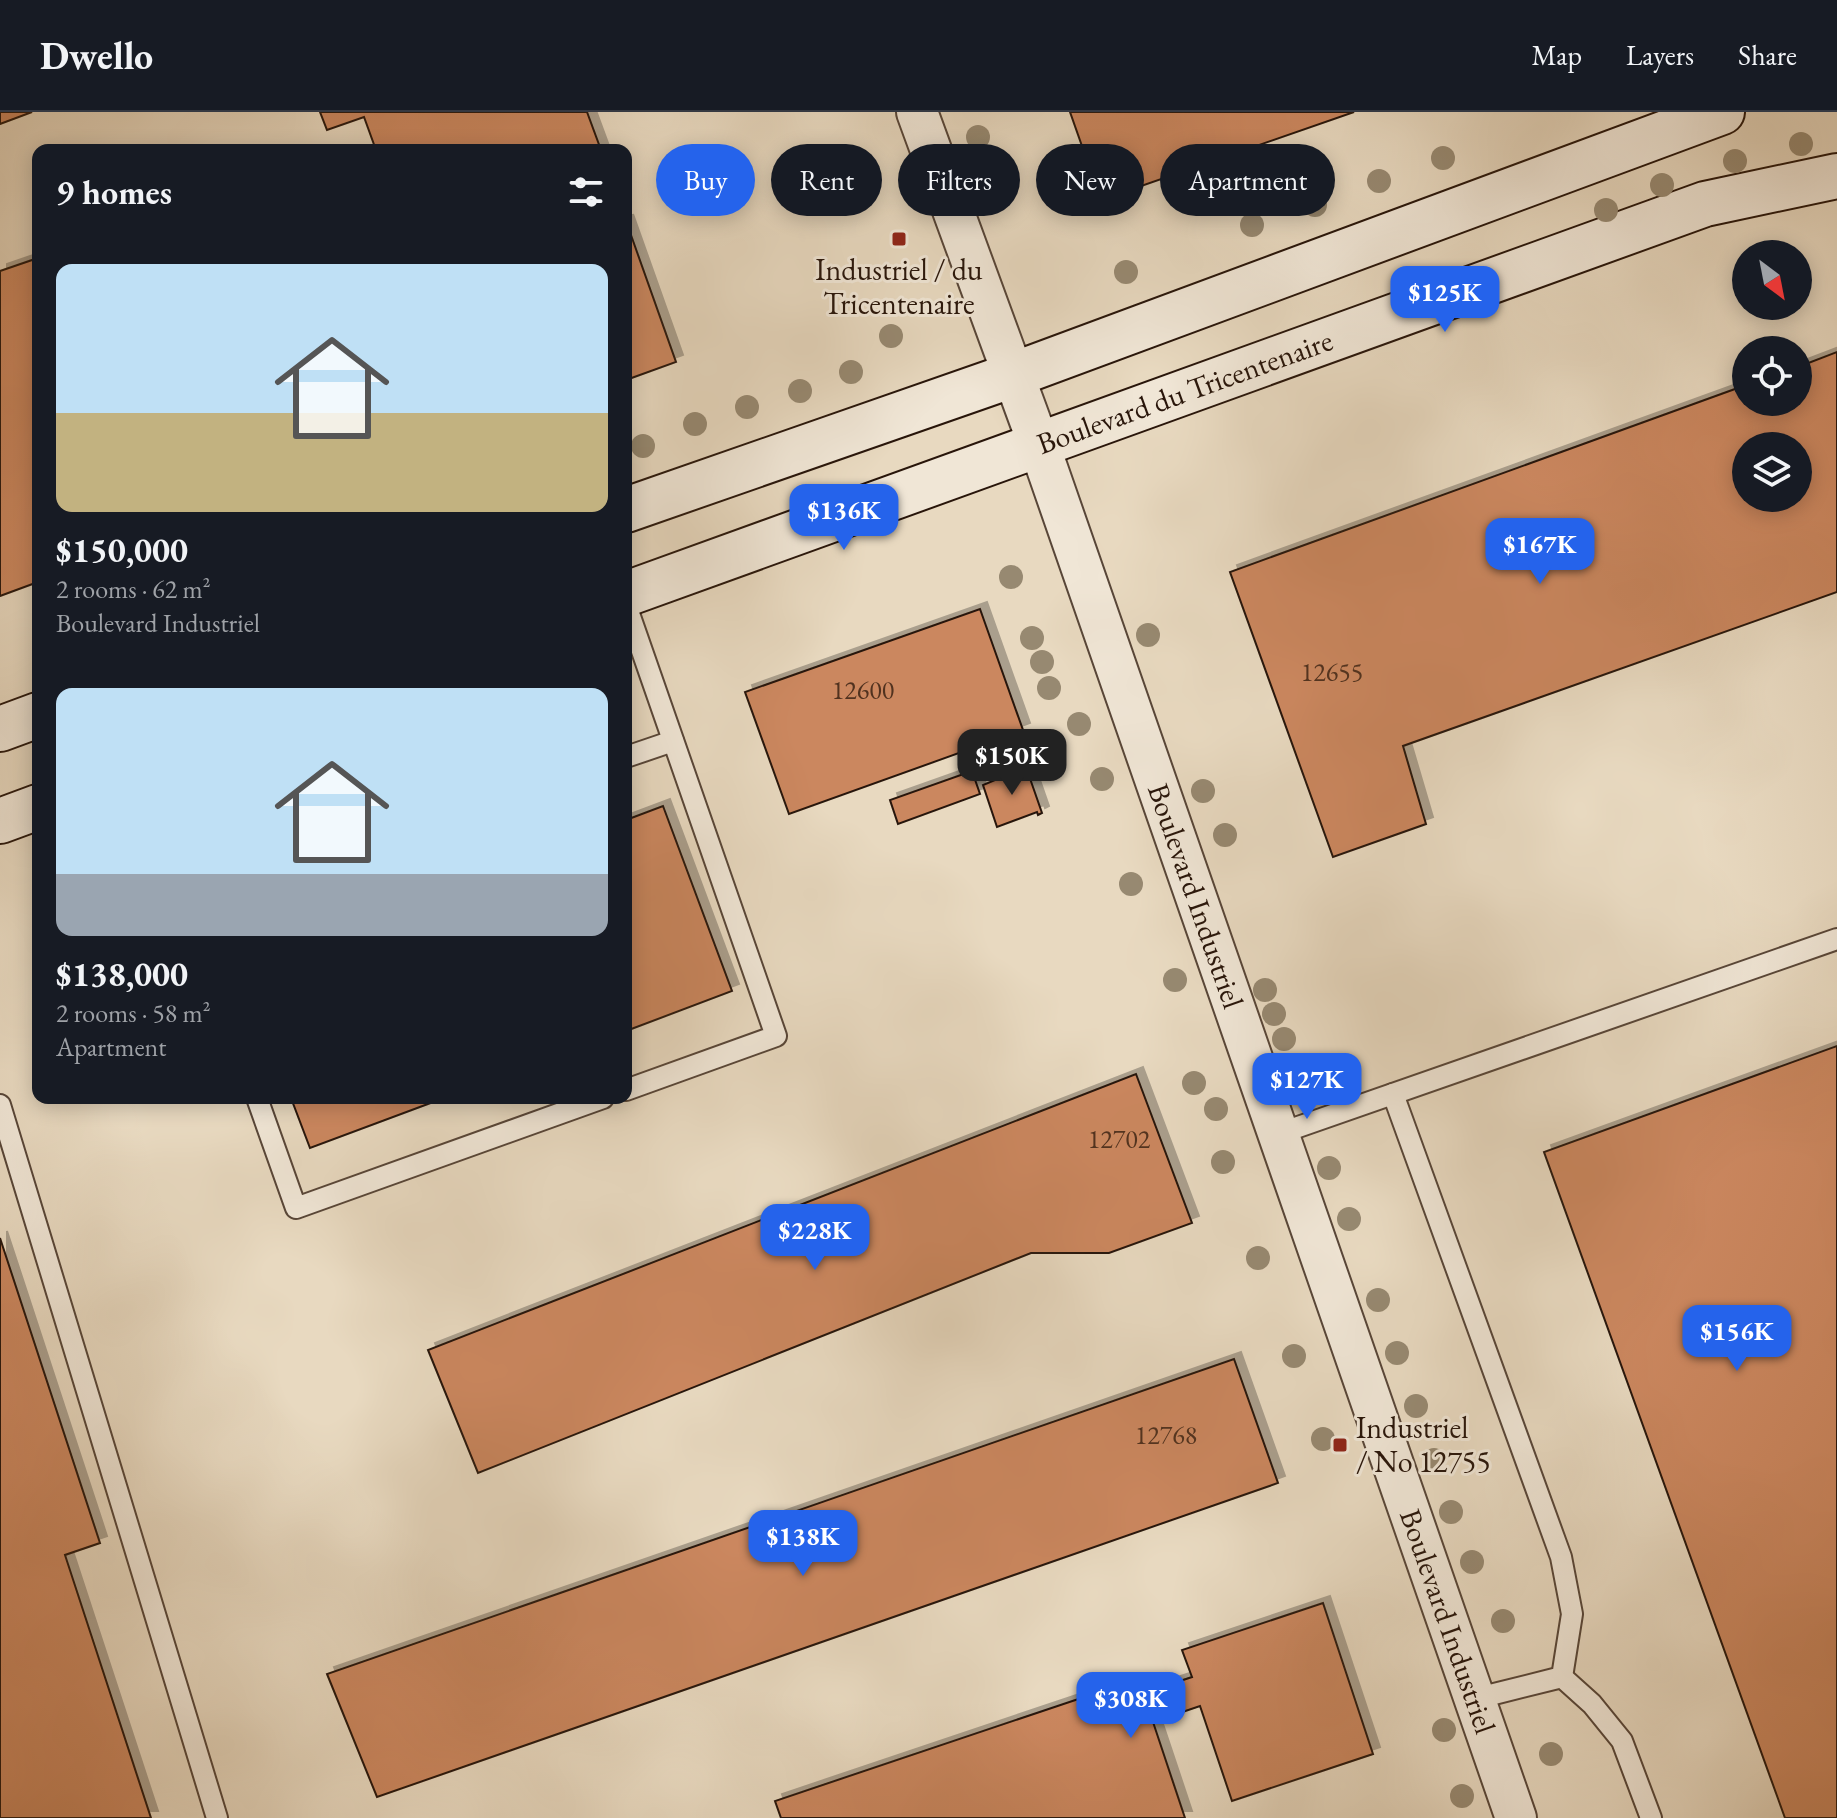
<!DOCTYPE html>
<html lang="en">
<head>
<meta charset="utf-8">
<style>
	:root { --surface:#171b24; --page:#20242c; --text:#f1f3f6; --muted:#9ea1a6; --line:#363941; --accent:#2563eb }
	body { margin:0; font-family:"EB Garamond",serif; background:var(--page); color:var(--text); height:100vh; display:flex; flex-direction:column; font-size:30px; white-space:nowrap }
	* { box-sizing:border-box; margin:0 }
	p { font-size:26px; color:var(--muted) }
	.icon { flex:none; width:44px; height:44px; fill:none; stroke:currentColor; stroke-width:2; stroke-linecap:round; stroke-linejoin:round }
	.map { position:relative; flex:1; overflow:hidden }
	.panel { position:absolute; left:32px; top:32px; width:600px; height:960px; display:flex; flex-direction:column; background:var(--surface); border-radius:16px; box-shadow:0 4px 20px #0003 }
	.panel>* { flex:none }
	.hud { position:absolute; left:656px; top:32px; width:760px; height:72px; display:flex; gap:16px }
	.needle { width:52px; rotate:148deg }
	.buttons { position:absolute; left:1732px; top:128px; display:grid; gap:16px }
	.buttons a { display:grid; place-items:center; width:80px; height:80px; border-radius:50%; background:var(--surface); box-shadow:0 4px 20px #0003; font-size:40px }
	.price { position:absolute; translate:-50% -68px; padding:0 18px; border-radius:16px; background:var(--accent); color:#fff; font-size:26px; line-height:52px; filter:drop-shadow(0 2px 4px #0008) }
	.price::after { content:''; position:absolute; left:50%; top:48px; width:24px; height:18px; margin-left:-12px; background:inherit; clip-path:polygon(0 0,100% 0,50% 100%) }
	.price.on { background:#222; color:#fff }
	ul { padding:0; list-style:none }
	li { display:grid; align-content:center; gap:16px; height:424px; padding:0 24px }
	li span { display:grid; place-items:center; height:248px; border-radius:16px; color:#555 }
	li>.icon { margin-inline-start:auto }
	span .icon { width:144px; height:144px; fill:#fffc; stroke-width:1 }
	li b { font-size:34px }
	h2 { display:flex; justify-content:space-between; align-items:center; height:96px; padding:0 24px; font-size:34px }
	.pill { padding:0 28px; border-radius:36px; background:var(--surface); box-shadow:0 4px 20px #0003; font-size:28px; line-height:72px }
	.pill.on { background:var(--accent); color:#fff }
	header { display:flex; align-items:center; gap:48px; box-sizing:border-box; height:112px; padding:0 40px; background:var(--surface); border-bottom:2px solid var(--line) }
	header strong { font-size:38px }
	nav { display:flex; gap:44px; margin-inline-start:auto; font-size:28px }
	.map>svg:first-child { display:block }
</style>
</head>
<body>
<header>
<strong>Dwello</strong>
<nav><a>Map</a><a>Layers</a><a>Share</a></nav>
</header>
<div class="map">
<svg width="1837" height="1706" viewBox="0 0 1837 1706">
	<defs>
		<filter id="shadow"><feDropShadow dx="7" dy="-7" stdDeviation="0" flood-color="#0004"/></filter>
	</defs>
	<rect width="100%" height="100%" fill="#e8d9c0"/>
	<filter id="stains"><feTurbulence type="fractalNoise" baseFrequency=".0025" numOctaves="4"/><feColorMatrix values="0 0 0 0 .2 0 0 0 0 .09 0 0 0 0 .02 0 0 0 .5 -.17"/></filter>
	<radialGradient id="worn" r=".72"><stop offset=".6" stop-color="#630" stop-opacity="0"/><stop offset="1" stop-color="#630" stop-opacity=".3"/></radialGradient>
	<g fill="#cb875e" stroke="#28150a" stroke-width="2" fill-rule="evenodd" filter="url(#shadow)">
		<path d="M0,0h32l-32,12z"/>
		<path d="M320,0h267l14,38h-225l-12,-33 -37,13z"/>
		<path d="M1070,0h284l-253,88z"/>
		<path d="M626,109l50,141 -50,18z"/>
		<path d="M38,146v324l-38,14v-325z"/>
		<path d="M1837,240v240l-434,154 23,78 -93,33 -103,-285 516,-187v17h52v-35zM1746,334h52v52h-52z"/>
		<path d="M980,497l43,121 -234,84 -44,-122z"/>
		<path d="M1026,655l16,46 -4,2 -1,-3 -40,15 -14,-42z"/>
		<path d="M972,659l8,23 -82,30 -8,-24z"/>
		<path d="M663,694l69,185 -106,40v-211z"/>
		<path d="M1837,934v772h-52l-241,-666z"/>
		<path d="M1136,962l56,149 -83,30h-78l-553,220 -50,-123z"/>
		<path d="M291,986h153l-134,50z"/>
		<path d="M0,1126l100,305 -35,12 86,263h-151z"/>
		<path d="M1234,1247l44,124 -901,314 -50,-123z"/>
		<path d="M1323,1491l50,151 -141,47 -32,-95 -47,16 32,96h-404l-6,-17 354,-119 5,14 58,-19 -10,-27z"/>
	</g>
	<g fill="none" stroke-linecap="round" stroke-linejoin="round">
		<defs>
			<g id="lane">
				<path d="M626,493l150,431 -150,54"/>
				<path d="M626,645l47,-16"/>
				<path d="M1393,982l168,463 11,57 -10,63 -88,22"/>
				<path d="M257,986l39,110 307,-110"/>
				<path d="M0,993l217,713"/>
				<path d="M1278,1022l559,-195"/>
				<path d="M1562,1565l30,27 30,37 29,77"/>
			</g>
			<g id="street">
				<path id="s1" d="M917,0l122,333 477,1373"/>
			</g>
			<g id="secondary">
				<path d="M626,398l387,-135 709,-263"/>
				<path id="s2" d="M626,482l1079,-390 132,-28"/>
				<path d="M0,617l38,-14"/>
				<path d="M0,709l38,-14"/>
			</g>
		</defs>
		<use href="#lane" stroke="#584638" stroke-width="24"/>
		<use href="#street" stroke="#584638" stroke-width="44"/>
		<use href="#secondary" stroke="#28150a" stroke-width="48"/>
		<use href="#lane" stroke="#f0e6d6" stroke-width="20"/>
		<use href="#street" stroke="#f0e6d6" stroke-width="40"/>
		<use href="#secondary" stroke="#f0e6d6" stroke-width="44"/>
	</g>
	<g fill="#978971">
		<circle cx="978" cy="25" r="12"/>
		<circle cx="1801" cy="32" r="12"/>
		<circle cx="1443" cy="46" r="12"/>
		<circle cx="1735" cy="49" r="12"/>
		<circle cx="1379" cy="69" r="12"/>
		<circle cx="1662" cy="73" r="12"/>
		<circle cx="1315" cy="93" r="12"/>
		<circle cx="1606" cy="98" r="12"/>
		<circle cx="1252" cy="113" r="12"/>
		<circle cx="1126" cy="160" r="12"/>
		<circle cx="891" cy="224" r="12"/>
		<circle cx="851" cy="260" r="12"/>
		<circle cx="800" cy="279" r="12"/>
		<circle cx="747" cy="295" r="12"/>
		<circle cx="695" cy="312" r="12"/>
		<circle cx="643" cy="334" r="12"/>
		<circle cx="1011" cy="465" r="12"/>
		<circle cx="1148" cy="523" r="12"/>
		<circle cx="1032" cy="526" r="12"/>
		<circle cx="1042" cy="550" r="12"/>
		<circle cx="1049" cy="576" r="12"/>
		<circle cx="1079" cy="612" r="12"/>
		<circle cx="1102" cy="667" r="12"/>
		<circle cx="1203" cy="679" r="12"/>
		<circle cx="1225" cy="723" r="12"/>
		<circle cx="1131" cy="772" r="12"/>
		<circle cx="1175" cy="868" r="12"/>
		<circle cx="1265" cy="878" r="12"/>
		<circle cx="1274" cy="902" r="12"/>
		<circle cx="1284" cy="927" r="12"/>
		<circle cx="1194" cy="971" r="12"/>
		<circle cx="1305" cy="980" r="12"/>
		<circle cx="1216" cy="997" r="12"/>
		<circle cx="1223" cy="1050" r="12"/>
		<circle cx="1329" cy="1056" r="12"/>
		<circle cx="1349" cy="1107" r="12"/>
		<circle cx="1258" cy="1146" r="12"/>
		<circle cx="1378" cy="1188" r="12"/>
		<circle cx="1397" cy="1241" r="12"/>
		<circle cx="1294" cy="1244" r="12"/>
		<circle cx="1416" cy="1294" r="12"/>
		<circle cx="1323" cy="1327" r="12"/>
		<circle cx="1434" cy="1348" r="12"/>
		<circle cx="1451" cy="1400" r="12"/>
		<circle cx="1472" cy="1450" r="12"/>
		<circle cx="1503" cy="1509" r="12"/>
		<circle cx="1444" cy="1618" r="12"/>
		<circle cx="1551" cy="1642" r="12"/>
		<circle cx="1462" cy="1684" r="12"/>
	</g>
	<g fill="#8f2418" stroke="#f0e6d6" stroke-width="3">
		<rect x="891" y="119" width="16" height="16" rx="4"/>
		<rect x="1332" y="1325" width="16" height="16" rx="4"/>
	</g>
	<g text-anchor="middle" stroke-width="6" stroke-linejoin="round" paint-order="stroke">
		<g font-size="26" fill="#51321f">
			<text x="1332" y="569">12655</text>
			<text x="863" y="587">12600</text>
			<text x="1119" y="1036">12702</text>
			<text x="1166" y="1332">12768</text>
		</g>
		<g font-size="30" fill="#28150a" stroke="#f0e6d6">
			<text x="899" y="168">Industriel / du<tspan x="899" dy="34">Tricentenaire</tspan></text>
			<text x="1356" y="1326" text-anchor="start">Industriel<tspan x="1356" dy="34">/ No 12755</tspan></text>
		</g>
		<g font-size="30" fill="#28150a" stroke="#f0e6d6">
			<text dy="10" stroke="none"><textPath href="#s2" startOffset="594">Boulevard du Tricentenaire</textPath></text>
			<text dy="10" stroke="none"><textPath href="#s1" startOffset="832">Boulevard Industriel</textPath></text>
			<text dy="10" stroke="none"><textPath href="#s1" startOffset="1600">Boulevard Industriel</textPath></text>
		</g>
	</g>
	<rect width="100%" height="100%" filter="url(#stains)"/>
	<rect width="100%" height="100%" fill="url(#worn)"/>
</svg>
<div class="buttons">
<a><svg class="needle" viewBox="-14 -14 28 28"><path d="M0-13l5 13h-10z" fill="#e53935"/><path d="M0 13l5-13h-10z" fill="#9ea1a6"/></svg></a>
<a><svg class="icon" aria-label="locate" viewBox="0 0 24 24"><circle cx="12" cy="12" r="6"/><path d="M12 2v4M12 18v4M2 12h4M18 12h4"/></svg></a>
<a><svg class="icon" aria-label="layers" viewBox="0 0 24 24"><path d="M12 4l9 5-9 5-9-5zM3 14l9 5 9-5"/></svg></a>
</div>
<b class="price" style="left:1445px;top:222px">$125K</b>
<b class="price" style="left:844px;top:440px">$136K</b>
<b class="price" style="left:1540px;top:474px">$167K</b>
<b class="price on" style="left:1012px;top:685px">$150K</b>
<b class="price" style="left:1307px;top:1009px">$127K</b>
<b class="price" style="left:815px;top:1160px">$228K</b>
<b class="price" style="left:1737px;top:1261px">$156K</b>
<b class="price" style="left:803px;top:1466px">$138K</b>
<b class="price" style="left:1131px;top:1628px">$308K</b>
<div class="hud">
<a class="pill on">Buy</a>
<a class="pill">Rent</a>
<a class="pill">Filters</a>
<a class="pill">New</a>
<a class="pill">Apartment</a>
</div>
<section class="panel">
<h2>9 homes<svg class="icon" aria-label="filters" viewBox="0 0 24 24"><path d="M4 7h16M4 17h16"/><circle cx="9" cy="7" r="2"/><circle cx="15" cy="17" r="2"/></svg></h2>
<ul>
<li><span style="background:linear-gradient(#bfe0f5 60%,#c2b280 0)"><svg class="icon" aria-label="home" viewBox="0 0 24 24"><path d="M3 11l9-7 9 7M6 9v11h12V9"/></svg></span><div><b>$150,000</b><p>2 rooms · 62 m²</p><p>Boulevard Industriel</p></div></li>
<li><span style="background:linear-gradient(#bfe0f5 75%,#9aa5b1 0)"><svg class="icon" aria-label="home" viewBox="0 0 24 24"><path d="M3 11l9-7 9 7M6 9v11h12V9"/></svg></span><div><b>$138,000</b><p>2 rooms · 58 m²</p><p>Apartment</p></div></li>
</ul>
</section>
</div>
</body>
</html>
